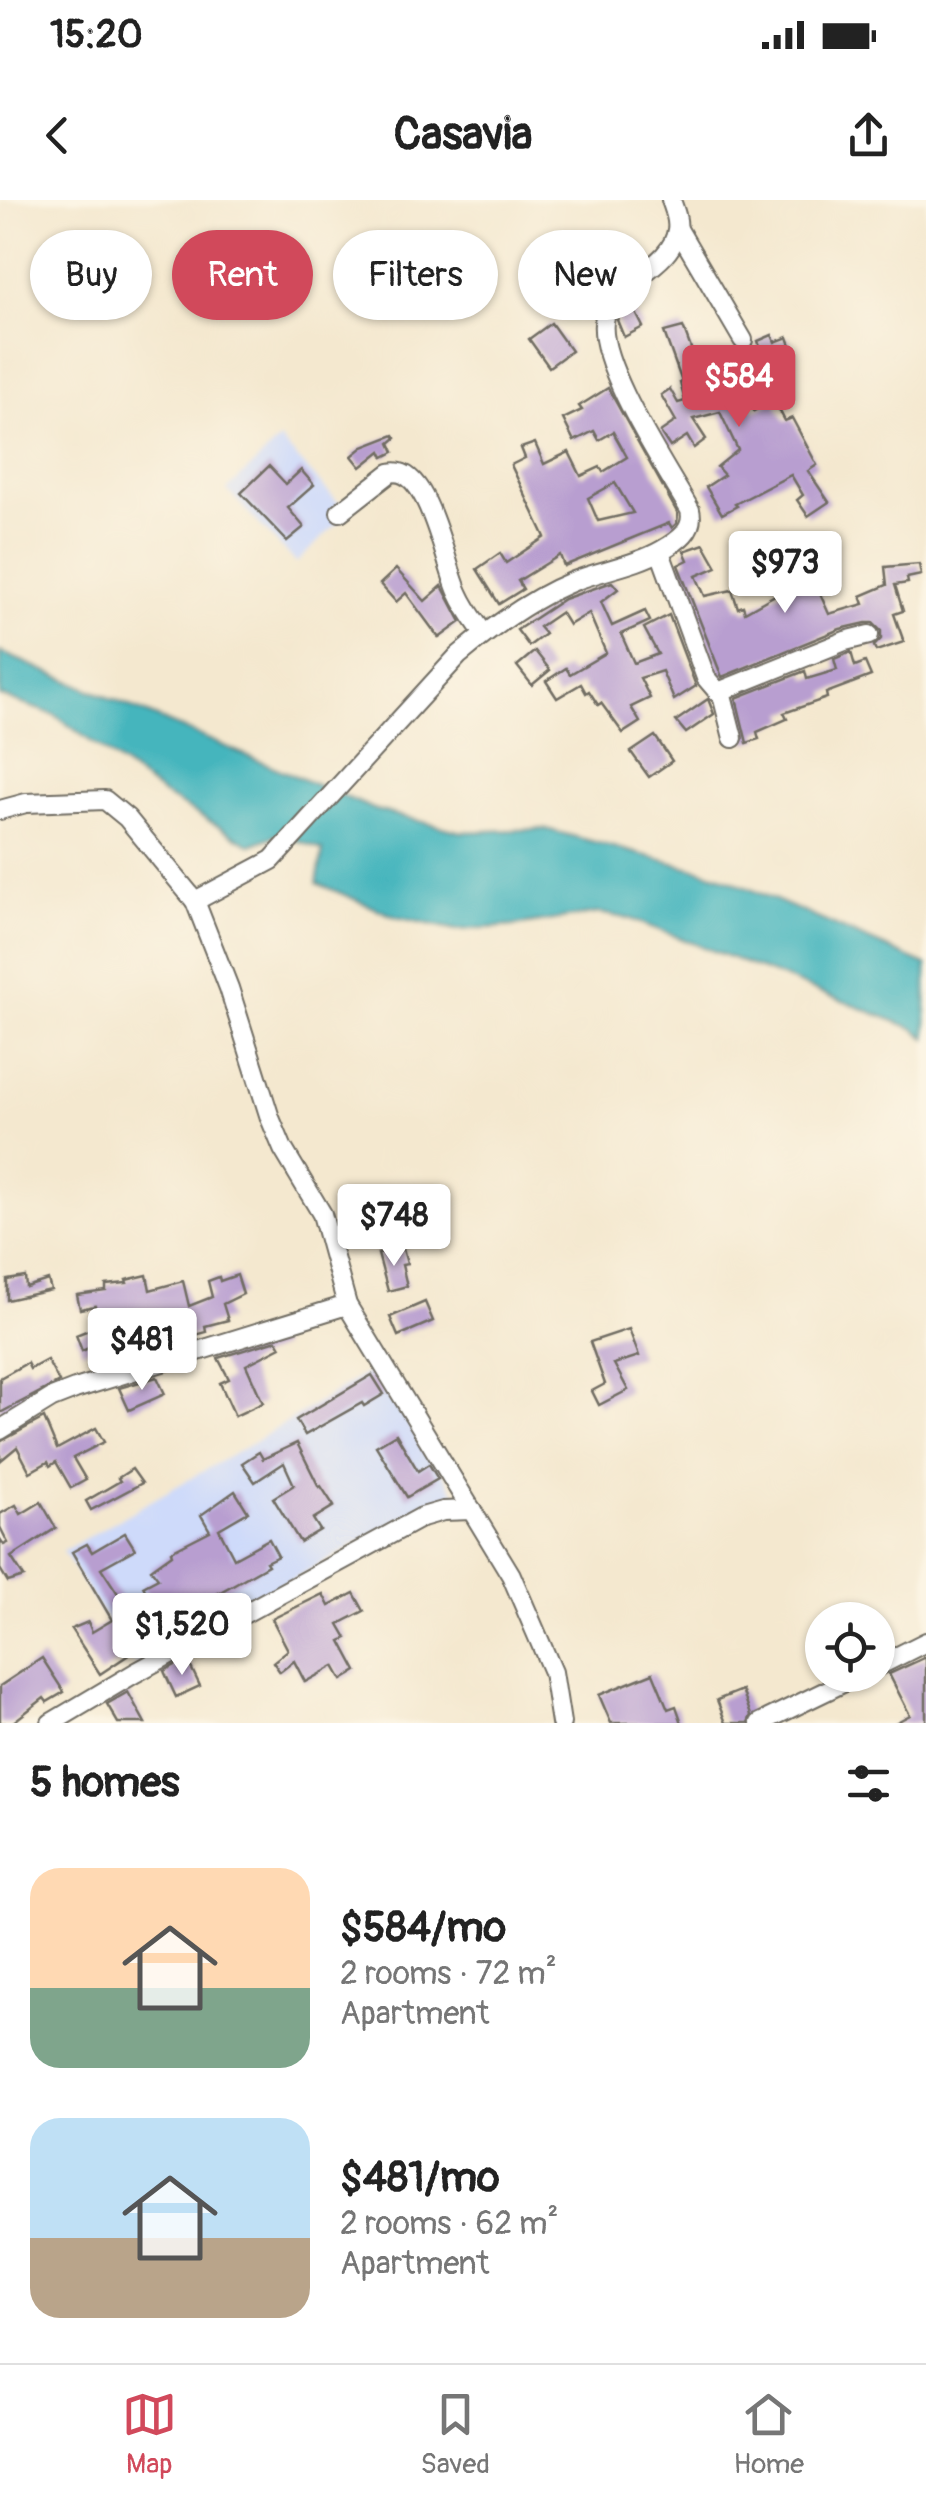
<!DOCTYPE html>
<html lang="en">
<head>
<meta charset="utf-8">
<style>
	:root { --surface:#fff; --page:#f6f6f6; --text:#222; --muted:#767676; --line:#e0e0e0; --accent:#d1495b }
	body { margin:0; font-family:Pangolin,sans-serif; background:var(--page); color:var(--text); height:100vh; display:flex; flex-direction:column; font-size:38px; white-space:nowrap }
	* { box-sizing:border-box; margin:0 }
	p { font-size:32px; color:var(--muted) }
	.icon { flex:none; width:55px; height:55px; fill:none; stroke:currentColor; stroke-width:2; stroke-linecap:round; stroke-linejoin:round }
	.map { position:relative; height:1523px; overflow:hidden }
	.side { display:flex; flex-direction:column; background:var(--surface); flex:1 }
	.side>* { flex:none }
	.top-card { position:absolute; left:30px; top:30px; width:868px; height:90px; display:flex; gap:20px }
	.controls { position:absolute; left:805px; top:1402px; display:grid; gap:20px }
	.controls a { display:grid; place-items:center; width:90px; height:90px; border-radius:50%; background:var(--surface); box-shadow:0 2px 8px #0004; font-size:50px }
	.price { position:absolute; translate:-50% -85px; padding:0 22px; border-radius:10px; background:#fff; color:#222; font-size:32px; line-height:65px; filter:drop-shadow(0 2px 5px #0008) }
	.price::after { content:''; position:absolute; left:50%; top:60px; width:30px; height:22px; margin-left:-15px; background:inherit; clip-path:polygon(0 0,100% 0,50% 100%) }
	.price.active { background:var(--accent); color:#fff }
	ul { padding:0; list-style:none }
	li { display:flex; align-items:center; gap:30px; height:250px; padding:0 30px }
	li span { display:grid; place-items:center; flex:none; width:280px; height:200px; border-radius:30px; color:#555 }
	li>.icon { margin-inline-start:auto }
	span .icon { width:120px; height:120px; fill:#fffc; stroke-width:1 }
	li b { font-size:42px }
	h2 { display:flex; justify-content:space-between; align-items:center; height:120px; padding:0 30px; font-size:42px }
	.tag { padding:0 35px; border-radius:45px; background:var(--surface); box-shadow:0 2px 8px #0004; font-size:35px; line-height:90px }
	.tag.active { background:var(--accent); color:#fff }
	.status { display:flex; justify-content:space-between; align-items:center; height:70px; padding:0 50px; background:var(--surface); direction:ltr }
	.status svg { height:28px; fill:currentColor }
	header { display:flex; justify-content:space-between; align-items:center; height:130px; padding:0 30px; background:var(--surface); font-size:45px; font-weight:700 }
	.tab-bar { display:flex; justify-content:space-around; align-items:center; height:140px; border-top:2px solid var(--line); background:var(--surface); font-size:28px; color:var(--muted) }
	.tab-bar a { display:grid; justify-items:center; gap:5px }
	.tab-bar .active { color:var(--accent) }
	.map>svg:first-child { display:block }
</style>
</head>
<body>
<div class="status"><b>15:20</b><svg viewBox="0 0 49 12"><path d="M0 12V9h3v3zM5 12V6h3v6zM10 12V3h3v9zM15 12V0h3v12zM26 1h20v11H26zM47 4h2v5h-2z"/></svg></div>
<header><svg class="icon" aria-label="back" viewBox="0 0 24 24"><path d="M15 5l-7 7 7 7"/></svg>Casavia<svg class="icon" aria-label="share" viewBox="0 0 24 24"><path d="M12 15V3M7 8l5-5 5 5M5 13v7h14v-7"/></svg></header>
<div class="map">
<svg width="926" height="1523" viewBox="0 0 926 1523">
	<rect width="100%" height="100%" fill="#fcf5e5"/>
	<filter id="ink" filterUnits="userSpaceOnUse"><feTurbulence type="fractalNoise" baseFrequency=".01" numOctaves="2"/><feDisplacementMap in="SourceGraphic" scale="20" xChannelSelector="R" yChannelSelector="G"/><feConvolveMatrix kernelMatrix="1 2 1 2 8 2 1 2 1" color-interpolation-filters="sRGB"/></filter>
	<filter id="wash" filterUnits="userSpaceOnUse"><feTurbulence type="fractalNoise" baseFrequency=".0048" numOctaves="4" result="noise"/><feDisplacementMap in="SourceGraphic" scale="40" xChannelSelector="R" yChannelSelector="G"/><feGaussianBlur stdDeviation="2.25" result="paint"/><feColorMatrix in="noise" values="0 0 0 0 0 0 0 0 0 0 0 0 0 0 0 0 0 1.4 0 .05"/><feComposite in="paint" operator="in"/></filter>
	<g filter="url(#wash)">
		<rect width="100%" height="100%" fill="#f4e8cf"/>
		<g fill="#cedafa">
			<path d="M280,240l68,73 -52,50 -69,-73z"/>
			<path d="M377,1166l83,135 -26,1 -299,163 -72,-114 195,-111z"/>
		</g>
		<path fill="#45b5bd" stroke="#387074" stroke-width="2.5" d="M0,452l376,158 86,22 84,-3 172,46 208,90v73l-11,-9 -284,-110 -32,-6 -85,13 -57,4 -61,-13 -79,-34 6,-33 -44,-16 -28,11 -90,-52 -106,-78 -55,-19z"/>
		<g id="blocks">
			<g fill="#b89ed0" fill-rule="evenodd">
				<path d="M630,101l13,26 -19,10 -7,-17z"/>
				<path d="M551,123l20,28 -22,16 -20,-28z"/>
				<path d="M683,127l13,35 28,-5 3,18 33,-6 5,14 -19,7 8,21 20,-11 11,21 7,-3 25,47 -9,6 21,31 -21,14 -11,-16 6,-5 -12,-20 -56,29 2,2 -15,8 -16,-27 18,-12 -7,-8 21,-17 -18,-38 -27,7 13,20 -12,9 -7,-12 -17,11 -10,-15 16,-11 -15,-26 9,-6 8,14 7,-2 -5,-18 2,-1 -18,-50z"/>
				<path d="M772,135l3,7 13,-5 3,8 -39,17 -4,-11 12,-4 -2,-6z"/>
				<path d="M608,188l70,126 -1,9 -5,5 -3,-5 -105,43 -4,-11 -42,26 5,8 -24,15 -22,-35 23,-16 6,10 39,-26 -34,-72 14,-7 -4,-10 14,-5 9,21 25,-12 12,24 19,-9 3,5 24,-15 -14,-25 -14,8 -5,-9 -20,10 -11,-22 19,-9 -3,-4zM615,283l18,30 -35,8 -10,-23z"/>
				<path d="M394,235l2,3 -6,5 4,9 -10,5 -3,-6 -20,16 -9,-11 11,-9z"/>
				<path d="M269,266l17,18 15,-14 13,15 -26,23 16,19 -17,14 -46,-48z"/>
				<path d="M704,344l13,23 -21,9 9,20 27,-6 6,18 5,-2 2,6 46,-26 22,-8 16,36 35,-10 -3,-8 26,-11 -2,-18 34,-3 2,11 -14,3 1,5 -13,2 8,26 -9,3 10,28 -28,9 -2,-5 7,-7v-8l-8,-8h-7l-26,6 -118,48 -44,-112 10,-5 -4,-9z"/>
				<path d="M396,369l29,32 17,-15 19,36 -22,16 -33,-45 -10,9 -16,-18z"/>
				<path d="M612,382l6,7 -17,13 11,24 33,-15 5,10 -29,13 13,29 24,-9 -14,-26 25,-13 27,71 -22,14 -12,-29 -22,7 10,20 -19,9 9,15 -17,11 -22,-30 -3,2 -9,-14 -3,2 -5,-9 -24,14 -11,-17 20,-13 4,6 36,-21 -17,-40 -20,12 -8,-13 -22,15 6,7 -16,12 -12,-16 47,-31z"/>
				<path d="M535,451l15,19 -18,15 -15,-19z"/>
				<path d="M851,452l4,14 10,-4 6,14 -45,17 1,5 -43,15 3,6 -30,13 2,7 -12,4 -11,-45 69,-27 2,8 30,-9 -3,-11z"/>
				<path d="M708,499l6,15 -28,19 -10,-12z"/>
				<path d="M655,536l17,25 -23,16 -18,-25z"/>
				<path d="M403,1049l4,15 -5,1 5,21 -19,5 -10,-37z"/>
				<path d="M147,1075l3,15 33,-9 6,25 23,-9 -4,-16 11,-4 1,4 17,-6 6,19 -20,10 5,16 -23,6 1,6 -59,16 -6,-22 -44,14 1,4 -16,7 -6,-16 25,-10 -6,-19 -15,3 -3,-14 29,-4v-6l21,-2 -1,-3z"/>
				<path d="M25,1077l1,10 22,-7 3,10 -44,10v-20z"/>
				<path d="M425,1102l8,19 -35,15 -8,-19z"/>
				<path d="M629,1129l10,27 -25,8 14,26 -29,15 -7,-14 13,-7 -15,-42z"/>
				<path d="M277,1140l4,7 -35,18 17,38 -28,13 -15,-33 9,-4 -11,-21z"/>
				<path d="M47,1160l12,22 -59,31v-35l27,-15 3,6z"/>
				<path d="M372,1175l12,19 -20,12 -2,-3 -57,32 -9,-15z"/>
				<path d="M157,1177l8,17 -36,16 -10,-22z"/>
				<path d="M44,1218l13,31 39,-21 8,14 -31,16 13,22 -15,8 -15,-26 -6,4 -2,-4 -18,10 -13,-25 -17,14v-19z"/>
				<path d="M396,1234l22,37 11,-7 9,15 -31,18 -31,-51z"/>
				<path d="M297,1243l22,44 2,-1 13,20 -21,13 7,11 -20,12 -27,-44 21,-13 -10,-22 -29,19 -13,-19 17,-11 4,7z"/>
				<path d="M132,1269l10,14 -51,27 -5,-9 34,-20 -2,-3z"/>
				<path d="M235,1291l13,21 -29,17 15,29 35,-19 9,17 -12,6 2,3 -124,70 4,7 -48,32 -29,-45 17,-7 4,10 20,-12 -40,-68 15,-8 5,8 33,-19 10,16 -34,19 31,47 22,-8 -11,-21 15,-8 -7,-9 21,-15 -1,-3 39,-20 -9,-16z"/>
				<path d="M41,1302l15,26 -45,29 13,20 -16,5 -8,-13v-30l4,6 4,-2 -8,-16v-13l16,-9 5,9z"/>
				<path d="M354,1393l10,18 -25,13 8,14 -6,3 16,30 -15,9 -8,-14 -29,16 -11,-21 -14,11 -7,-10 15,-12 -16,-31 51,-25 6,12z"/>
				<path d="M926,1457v66h-31l15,-8 -21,-41z"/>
				<path d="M42,1458l22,34 -17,10 -3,-4 -32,25h-12v-37z"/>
				<path d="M187,1459l13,27 -24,11 -12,-26z"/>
				<path d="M653,1473l15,36 8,-3 6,17h-71l-12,-28z"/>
				<path d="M742,1490l9,25 -3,8h-22l-9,-23z"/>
				<path d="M128,1492l17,31h-27l-11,-19z"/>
			</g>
		</g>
	</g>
	<g filter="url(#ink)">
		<use href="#blocks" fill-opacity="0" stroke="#716d64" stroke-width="2.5"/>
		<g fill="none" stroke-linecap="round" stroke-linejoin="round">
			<defs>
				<g id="street">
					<path d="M678,29l65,111"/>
					<path d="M340,312l50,-39c39,-10 55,94 69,121 6,14 16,27 25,40"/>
					<path d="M660,352l46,126 12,14 127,-51 24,-6"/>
					<path d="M721,491l12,47"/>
					<path d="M0,610l26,-7 79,-3 22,18 68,83 34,87 41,130 13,31 39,65 25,91 164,270 42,97 8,51"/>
					<path d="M195,701l77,-41 186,-204c34,-29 74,-58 116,-75 28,-11 62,-16 88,-31 16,-9 33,-20 28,-40 -22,-39 -97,-152 -85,-193 10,-37 67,-49 72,-87 2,-10 -3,-21 -6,-30"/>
					<path d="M0,1230l52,-32 23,-9 272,-84"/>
					<path d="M878,1466l48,-24"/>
					<path d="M51,1523l84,-50 287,-156 21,-6 29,-1"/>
					<path d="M760,1523l99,-48"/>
				</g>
			</defs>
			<use href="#street" stroke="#716d64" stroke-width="22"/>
			<use href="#street" stroke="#fff" stroke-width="18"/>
		</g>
	</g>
</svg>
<div class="controls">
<a><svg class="icon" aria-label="locate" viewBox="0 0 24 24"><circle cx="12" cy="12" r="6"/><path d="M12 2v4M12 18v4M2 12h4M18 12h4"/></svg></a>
</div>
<b class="price active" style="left:739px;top:230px">$584</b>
<b class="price" style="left:785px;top:416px">$973</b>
<b class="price" style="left:394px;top:1069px">$748</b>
<b class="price" style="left:142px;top:1193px">$481</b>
<b class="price" style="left:182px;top:1478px">$1,520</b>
<div class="top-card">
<a class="tag">Buy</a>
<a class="tag active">Rent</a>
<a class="tag">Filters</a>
<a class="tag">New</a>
</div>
</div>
<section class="side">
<h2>5 homes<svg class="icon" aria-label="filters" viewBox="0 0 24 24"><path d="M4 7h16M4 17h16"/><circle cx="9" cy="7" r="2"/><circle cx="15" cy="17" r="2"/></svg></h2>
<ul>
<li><span style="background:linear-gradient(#ffd9b3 60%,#7fa58c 0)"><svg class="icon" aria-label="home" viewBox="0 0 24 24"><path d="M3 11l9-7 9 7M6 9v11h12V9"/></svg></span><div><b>$584/mo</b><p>2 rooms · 72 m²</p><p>Apartment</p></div></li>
<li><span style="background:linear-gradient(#bfe0f5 60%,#b9a48a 0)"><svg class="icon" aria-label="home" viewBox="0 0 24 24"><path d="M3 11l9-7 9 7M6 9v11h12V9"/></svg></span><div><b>$481/mo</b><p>2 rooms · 62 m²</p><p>Apartment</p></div></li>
</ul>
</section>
<nav class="tab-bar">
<a class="active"><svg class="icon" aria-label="map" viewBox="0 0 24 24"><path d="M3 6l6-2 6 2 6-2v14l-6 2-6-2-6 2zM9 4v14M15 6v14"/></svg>Map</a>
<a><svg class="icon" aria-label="saved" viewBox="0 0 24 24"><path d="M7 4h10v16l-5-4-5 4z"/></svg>Saved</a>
<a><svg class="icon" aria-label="home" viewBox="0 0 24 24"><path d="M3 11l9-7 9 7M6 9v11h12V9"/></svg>Home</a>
</nav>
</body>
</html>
